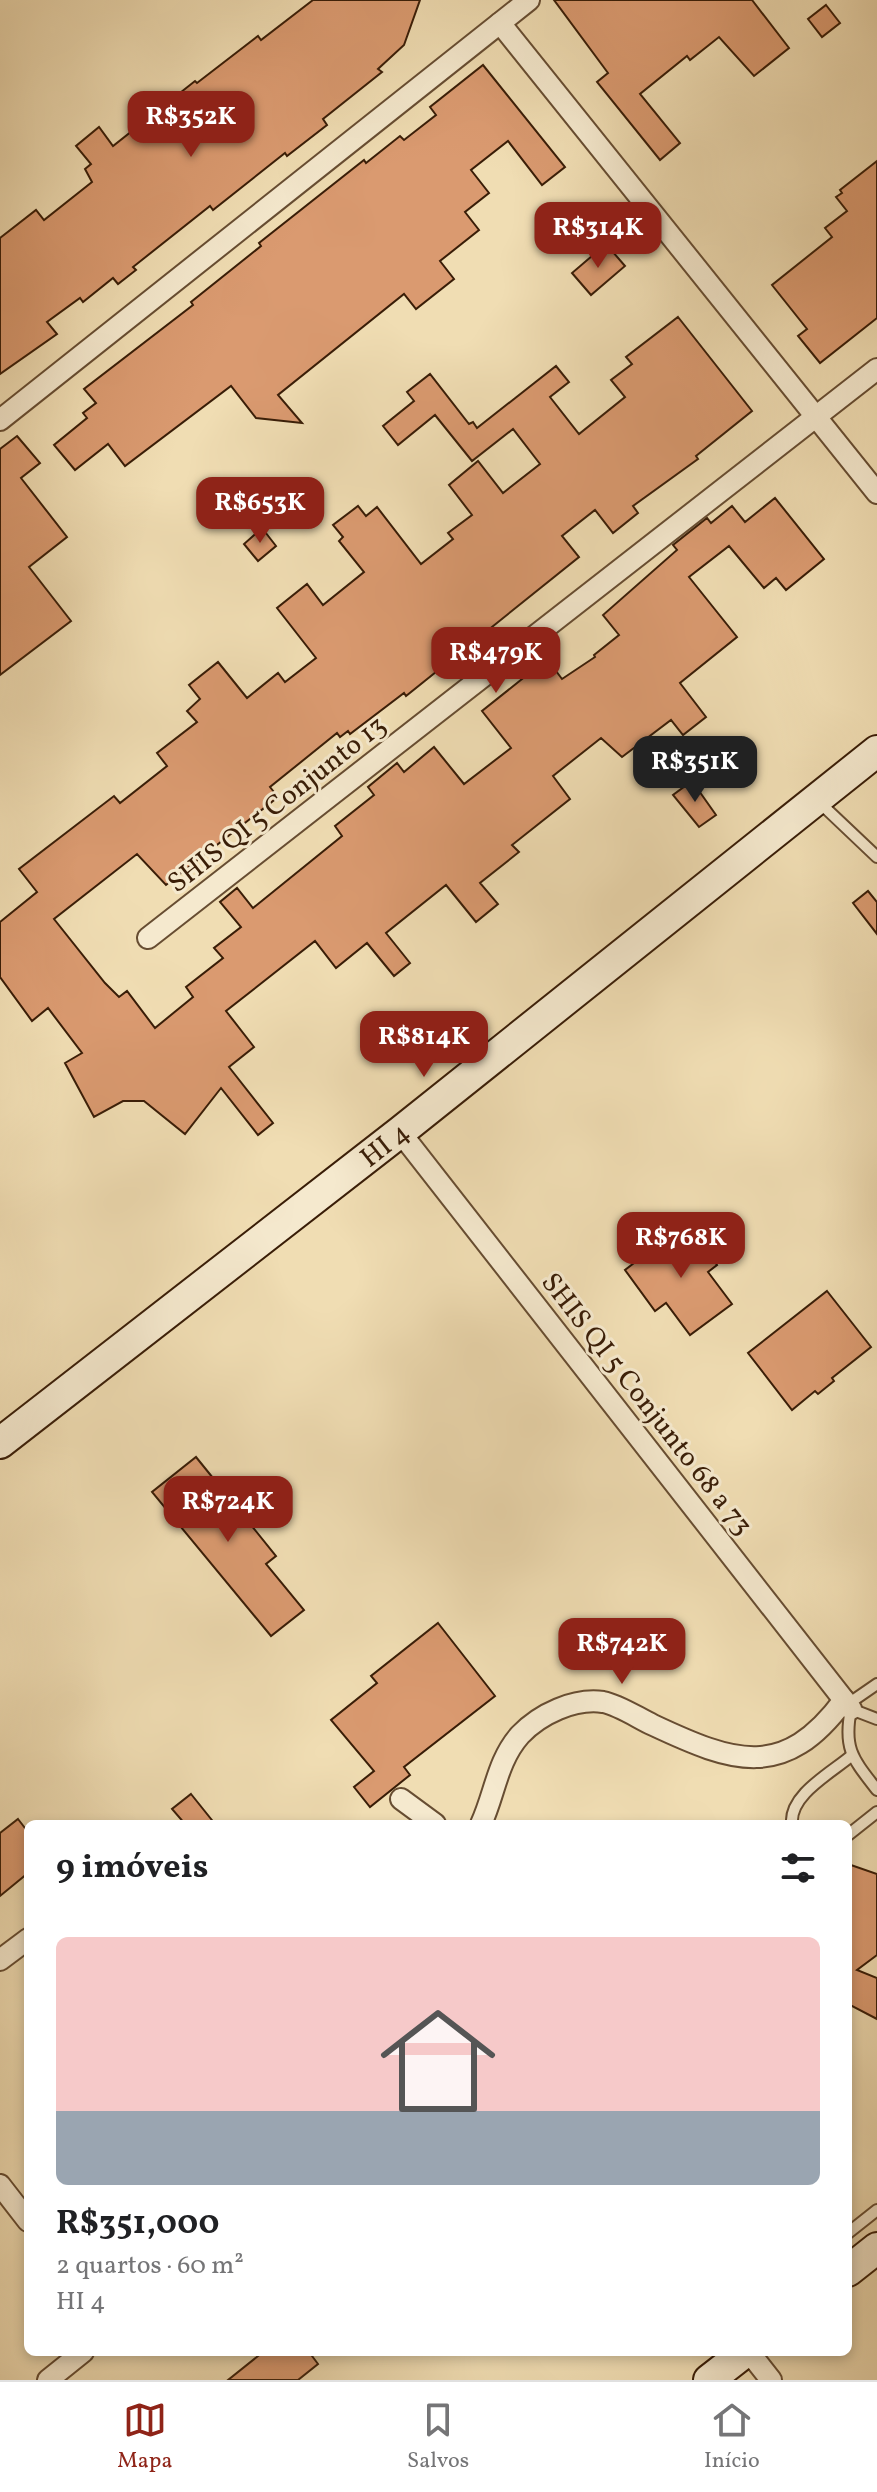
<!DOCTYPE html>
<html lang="pt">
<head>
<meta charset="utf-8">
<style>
	:root { --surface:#fff; --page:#f6f6f6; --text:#202124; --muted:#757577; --line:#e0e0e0; --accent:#8f2418 }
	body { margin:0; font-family:Vollkorn,serif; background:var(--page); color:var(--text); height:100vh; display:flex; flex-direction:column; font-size:30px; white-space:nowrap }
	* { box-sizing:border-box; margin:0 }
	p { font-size:26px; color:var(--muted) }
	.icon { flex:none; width:44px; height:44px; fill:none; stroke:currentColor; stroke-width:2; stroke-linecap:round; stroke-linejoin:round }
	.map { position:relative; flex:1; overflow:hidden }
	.drawer { position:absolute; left:24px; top:1820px; width:828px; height:536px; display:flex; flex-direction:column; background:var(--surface); border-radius:12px; box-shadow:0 4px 12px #0003 }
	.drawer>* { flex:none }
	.price { position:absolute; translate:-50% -68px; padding:0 18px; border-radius:16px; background:var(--accent); color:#fff; font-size:26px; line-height:52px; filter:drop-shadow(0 2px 4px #0008) }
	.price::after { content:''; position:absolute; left:50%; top:48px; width:24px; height:18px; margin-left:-12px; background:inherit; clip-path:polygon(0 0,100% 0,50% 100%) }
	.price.on { background:#222; color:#fff }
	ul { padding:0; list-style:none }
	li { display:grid; align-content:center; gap:16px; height:424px; padding:0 32px }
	li span { display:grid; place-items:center; height:248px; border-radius:12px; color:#555 }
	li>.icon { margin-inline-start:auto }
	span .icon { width:144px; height:144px; fill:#fffc; stroke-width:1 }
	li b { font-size:34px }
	h2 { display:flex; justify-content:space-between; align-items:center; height:96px; padding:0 32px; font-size:34px }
	.menu { display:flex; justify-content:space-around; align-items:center; height:112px; border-top:2px solid var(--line); background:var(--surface); font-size:22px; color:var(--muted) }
	.menu a { display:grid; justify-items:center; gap:4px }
	.menu .on { color:var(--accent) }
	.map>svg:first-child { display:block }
</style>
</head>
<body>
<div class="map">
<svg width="877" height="2380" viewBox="0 0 877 2380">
	<rect width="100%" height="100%" fill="#f0ddb3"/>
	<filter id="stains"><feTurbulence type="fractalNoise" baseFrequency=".0025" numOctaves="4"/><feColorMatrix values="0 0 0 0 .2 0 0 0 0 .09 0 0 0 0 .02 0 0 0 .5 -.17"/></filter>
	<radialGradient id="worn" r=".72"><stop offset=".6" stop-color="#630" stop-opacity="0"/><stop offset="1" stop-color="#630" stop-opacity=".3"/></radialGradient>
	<g fill="#da9a70" stroke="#391d07" stroke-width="2">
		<path d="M313,0h107l-16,45 -26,24 4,3 -59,47 4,6 -40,31 -2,-3 -72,57 -3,-4 -77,61 3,3 -18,14 -5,-6 -30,24 -3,-4 -33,24 10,12 -57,40v-136l36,-28 8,10 48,-38 -7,-13 6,-5 -15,-18 23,-19 14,19 82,-65 2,2 61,-47 3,4z"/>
		<path d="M554,0h198l37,48 -35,28 -35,-39 -29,23 -3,-4 -47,38 40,49 -20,17 -63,-78 11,-9z"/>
		<path d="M826,5l14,18 -18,14 -14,-18z"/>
		<path d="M483,65l82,102 -23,18 -34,-44 -37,29 18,23 -24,19 14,18 -39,31 14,18 -38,30 -12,-15 -126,101 24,28 -46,-5 -25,-32 -106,80 -17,-22 -33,26 -21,-25 33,-27 -4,-5 13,-10 -12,-14 109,-84 -2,-3 70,-56 -2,-3 105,-83 2,3 34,-27 4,4 32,-25 -6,-8z"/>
		<path d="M877,161v157l-57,45 -22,-27 9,-7 -35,-44 60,-48 -7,-9 22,-17 -11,-14 6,-4 -2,-3z"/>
		<path d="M606,244l19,22 -34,29 -19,-22z"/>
		<path d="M678,317l74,94 -56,45 2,3 -65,47 5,7 -25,20 -18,-23 -33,26 17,21 -173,139 -2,-3 -54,41 -2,-3 -8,6 -3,-4 -67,54 8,10 -112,88 -29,-31 -83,65 51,64 14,14 8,-6 28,37 38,-31 -7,-10 37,-29 -9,-10 27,-21 -21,-25 17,-14 16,20 89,-72 -7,-10 39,-31 -6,-8 29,-24 7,9 30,-25 30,37 47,-36 -29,-37 65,-52 15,20 33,-22 -1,-2 25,-20 -16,-20 74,-65 -4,-5 34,-27 4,5 21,-17 13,16 30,-24 49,61 -38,31 -10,-12 -12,10 -35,-42 -40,31 48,60 -57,46 26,34 -23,18 -12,-15 -49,37 -21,-19 -48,38 17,23 -58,46 7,7 -39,31 18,21 -22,18 -30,-37 -60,48 24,30 -16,13 -27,-33 -31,25 -21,-27 -89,70 28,36 -25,20 44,56 -15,12 -37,-47 -36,46 -41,-33h-21l-29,16 -29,-54 17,-10 -34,-45 -16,13 -32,-44v-55l37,-30 -18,-23 95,-73 6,7 47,-37 -10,-13 40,-31 -10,-11 13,-12 -11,-14 29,-23 29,36 31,-25 7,9 31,-24 -39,-50 30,-24 16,21 41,-33 -25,-31 4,-4 -10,-12 25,-19 8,10 11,-9 44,57 32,-25 -5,-6 24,-18 -23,-30 29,-24 25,32 37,-29 -27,-35 -41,32 -37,-46 -37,30 -15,-19 31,-25 -7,-9 23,-18 39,50 4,-2 4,6 79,-62 13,16 -19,15 29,37 46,-37 -14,-17 21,-16 -6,-7z"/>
		<path d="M17,436l23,27 -19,15 46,59 -38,30 42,54 -71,54v-226z"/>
		<path d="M262,528l14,18 -18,15 -14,-17z"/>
		<path d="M692,781l24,34 -17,12 -26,-32z"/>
		<path d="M868,891l9,11v32l-24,-31z"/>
		<path d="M686,1223l31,42 -9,7 24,32 -42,31 -24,-32 -11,8 -30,-41z"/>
		<path d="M827,1291l44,56 -39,31 2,3 -16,13 -3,-3 -23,19 -44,-57z"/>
		<path d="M196,1457l80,99 -10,8 38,46 -33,26 -119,-144z"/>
		<path d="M438,1623l57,73 -91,71 6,8 -40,32 -16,-20 20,-16 -43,-51 46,-37 -6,-7z"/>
		<path d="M191,1794l24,30h-30l-13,-15z"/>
		<path d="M18,1819l10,13v41l-28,23v-63z"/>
		<path d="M848,1864l29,10v81l-20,15 20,8v41l-29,-15z"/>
		<path d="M263,2352h46l9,12 -20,16h-70z"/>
	</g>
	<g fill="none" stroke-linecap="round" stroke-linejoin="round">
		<defs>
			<g id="lane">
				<path d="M817,800l60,57"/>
				<path d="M848,1704l29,-20"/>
				<path d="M877,1719l-26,-10c-8,40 2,50 26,81"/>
				<path d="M792,1824c-3,-29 39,-51 59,-68"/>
				<path d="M848,1835l29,-23"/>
				<path d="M848,2233l29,-23"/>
			</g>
			<g id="street">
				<path d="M500,23l377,470"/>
				<path d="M0,420l529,-420"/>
				<path d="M148,938l729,-569"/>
				<path d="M400,1132l451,577"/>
				<path d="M401,1799l34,25"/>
				<path d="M481,1824c14,-30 16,-63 39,-89 20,-21 54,-37 83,-33 16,3 35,16 50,23 81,38 131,56 191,-25"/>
				<path d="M0,1960l28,-21"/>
				<path d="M0,2185l28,36"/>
				<path d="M749,2352l22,28"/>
				<path d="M48,2380l35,-28"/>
			</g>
			<g id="secondary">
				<path d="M0,1443l400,-311 477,-381"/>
				<path d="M848,2271l29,-23"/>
				<path d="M709,2380l36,-28"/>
			</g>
		</defs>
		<use href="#lane" stroke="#674d32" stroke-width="14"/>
		<use href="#street" stroke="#674d32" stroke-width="24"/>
		<use href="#secondary" stroke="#391d07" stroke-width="34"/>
		<use href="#lane" stroke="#f5e9ce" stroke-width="10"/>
		<use href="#street" stroke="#f5e9ce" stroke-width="20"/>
		<use href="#secondary" stroke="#f5e9ce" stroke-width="30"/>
	</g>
	<g text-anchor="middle" stroke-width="6" stroke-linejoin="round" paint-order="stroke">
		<g font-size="28" fill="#391d07" stroke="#f5e9ce">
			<text transform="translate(276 803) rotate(-38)" y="10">SHIS QI 5 Conjunto 13</text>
			<text transform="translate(384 1144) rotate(-38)" y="10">HI 4</text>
			<text transform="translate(648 1403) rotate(52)" y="10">SHIS QI 5 Conjunto 68 a 73</text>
		</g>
	</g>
	<rect width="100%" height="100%" filter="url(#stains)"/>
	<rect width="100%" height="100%" fill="url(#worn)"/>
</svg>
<b class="price" style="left:191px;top:159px">R$352K</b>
<b class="price" style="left:598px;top:270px">R$314K</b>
<b class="price" style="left:260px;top:545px">R$653K</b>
<b class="price" style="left:496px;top:695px">R$479K</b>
<b class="price on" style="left:695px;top:804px">R$351K</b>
<b class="price" style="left:424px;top:1079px">R$814K</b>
<b class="price" style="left:681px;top:1280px">R$768K</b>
<b class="price" style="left:228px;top:1544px">R$724K</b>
<b class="price" style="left:622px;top:1686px">R$742K</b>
<section class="drawer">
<h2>9 imóveis<svg class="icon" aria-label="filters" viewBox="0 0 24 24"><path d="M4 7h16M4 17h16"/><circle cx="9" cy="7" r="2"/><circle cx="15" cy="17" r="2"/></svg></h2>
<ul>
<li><span style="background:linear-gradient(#f6c9c9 70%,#9aa5b1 0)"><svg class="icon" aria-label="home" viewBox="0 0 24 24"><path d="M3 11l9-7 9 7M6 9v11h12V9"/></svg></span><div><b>R$351,000</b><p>2 quartos · 60 m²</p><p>HI 4</p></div></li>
</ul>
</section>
</div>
<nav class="menu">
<a class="on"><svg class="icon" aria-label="map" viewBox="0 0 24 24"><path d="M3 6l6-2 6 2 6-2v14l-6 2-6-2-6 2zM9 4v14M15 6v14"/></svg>Mapa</a>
<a><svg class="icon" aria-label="saved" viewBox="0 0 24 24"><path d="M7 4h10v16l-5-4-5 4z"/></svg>Salvos</a>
<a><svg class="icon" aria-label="home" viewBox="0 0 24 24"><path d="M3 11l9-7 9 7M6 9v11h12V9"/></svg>Início</a>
</nav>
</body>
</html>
